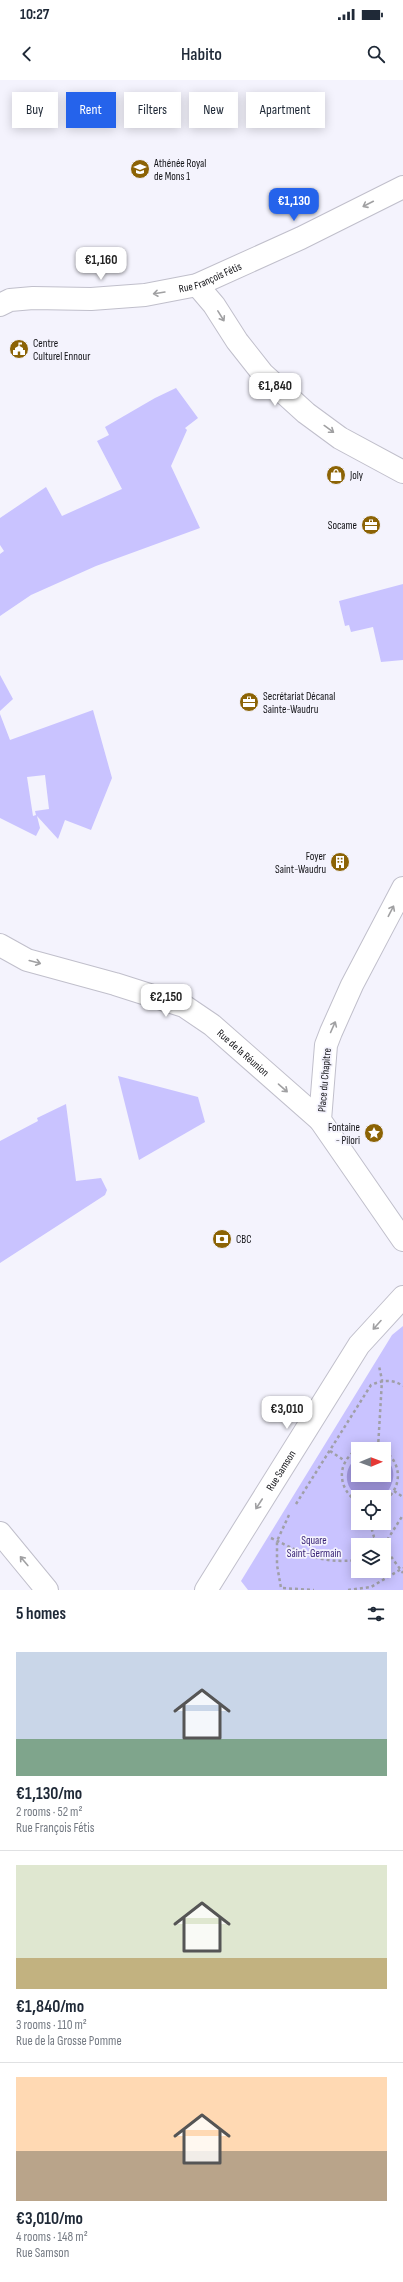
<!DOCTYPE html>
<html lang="en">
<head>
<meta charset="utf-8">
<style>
	:root { --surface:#fff; --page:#f2f2f3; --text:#1f2937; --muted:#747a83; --line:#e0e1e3; --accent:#2563eb }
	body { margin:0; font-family:"Sofia Sans Condensed",sans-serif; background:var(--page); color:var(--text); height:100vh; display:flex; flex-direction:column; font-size:15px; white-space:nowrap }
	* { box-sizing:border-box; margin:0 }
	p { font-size:13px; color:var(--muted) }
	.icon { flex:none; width:22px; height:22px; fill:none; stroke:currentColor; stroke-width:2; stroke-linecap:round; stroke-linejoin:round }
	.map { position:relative; height:1510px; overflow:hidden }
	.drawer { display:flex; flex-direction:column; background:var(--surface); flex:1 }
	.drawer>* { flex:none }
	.top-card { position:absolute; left:12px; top:12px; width:379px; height:36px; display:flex; gap:8px }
	.needle { width:26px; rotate:89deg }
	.tools { position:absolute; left:351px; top:1362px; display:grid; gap:8px }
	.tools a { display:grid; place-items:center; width:40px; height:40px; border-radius:0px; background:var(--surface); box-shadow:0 2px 10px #0003; font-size:20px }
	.price { position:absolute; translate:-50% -34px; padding:0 9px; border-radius:8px; background:#fff; color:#222; font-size:13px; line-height:26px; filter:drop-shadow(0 1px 2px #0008) }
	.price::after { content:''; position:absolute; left:50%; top:24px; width:12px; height:9px; margin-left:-6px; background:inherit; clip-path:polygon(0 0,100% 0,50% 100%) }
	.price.selected { background:var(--accent); color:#fff }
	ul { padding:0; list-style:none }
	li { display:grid; align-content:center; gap:8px; height:212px; padding:0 16px }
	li+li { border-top:1px solid var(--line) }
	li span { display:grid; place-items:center; height:124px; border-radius:0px; color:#555 }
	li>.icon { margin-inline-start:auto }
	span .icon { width:72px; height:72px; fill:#fffc; stroke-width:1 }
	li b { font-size:17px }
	h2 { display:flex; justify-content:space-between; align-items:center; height:48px; padding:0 16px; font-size:17px }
	.pill { padding:0 14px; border-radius:0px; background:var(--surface); box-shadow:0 2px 10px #0003; font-size:14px; line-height:36px }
	.pill.selected { background:var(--accent); color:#fff }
	.status { display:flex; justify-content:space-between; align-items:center; height:28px; padding:0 20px; background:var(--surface); direction:ltr }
	.status svg { height:11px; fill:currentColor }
	header { display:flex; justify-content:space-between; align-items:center; height:52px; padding:0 16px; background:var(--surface); font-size:18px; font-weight:600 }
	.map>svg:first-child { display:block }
</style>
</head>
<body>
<div class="status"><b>10:27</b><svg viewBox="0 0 49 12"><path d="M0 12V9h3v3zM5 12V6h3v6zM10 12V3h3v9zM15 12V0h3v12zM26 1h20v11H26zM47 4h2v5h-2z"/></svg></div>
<header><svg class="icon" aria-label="back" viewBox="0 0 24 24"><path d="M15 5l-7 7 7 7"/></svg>Habito<svg class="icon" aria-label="search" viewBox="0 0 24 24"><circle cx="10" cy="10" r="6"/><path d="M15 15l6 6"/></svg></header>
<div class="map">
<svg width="403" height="1510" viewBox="0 0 403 1510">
	<rect width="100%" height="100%" fill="#f4f3fd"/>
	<g fill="#c9c3ff" fill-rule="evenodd">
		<path d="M176,308l22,30 -13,10 2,2 -16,36 29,62 -104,38 -65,29 -31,21v-62l4,-3 -4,-6v-27l46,-31 16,29 60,-27 -25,-48 12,-6 -4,-8 50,-29z"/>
		<path d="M403,504v76l-22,2 -8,-35 -22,5 -2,-7 -4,1 -6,-25z"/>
		<path d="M0,595l13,24 -13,12z"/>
		<path d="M93,630l19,68 -21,52 -26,-10 -7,19 -21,-23 3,12 -4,8 -36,-18v-104l10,26zM45,695l4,34 -14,2 1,4 -3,1 -6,-39z"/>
		<path d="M118,996l80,21 7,25 -66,38z"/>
		<path d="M66,1024l10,77 25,-3 6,12 -2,5 -105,68v-122l38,-20 -1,-3z"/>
		<path d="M403,1246v264h-155l-7,-9 151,-246zM358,1369h26v26h-26zM358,1417h26v26h-26zM358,1465h26v26h-26z"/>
	</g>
	<path fill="#a197de" d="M358,1376v19h26v-18c14,11 11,27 0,39l-25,1c-16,-10 -16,-29 -1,-41z"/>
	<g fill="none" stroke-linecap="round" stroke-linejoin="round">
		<defs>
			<g id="street">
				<path d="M197,205l17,20 23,36 26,33 43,39 34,25 63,34"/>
				<path id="s1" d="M0,225l10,-5 23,-2 58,1 54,-4 52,-10 104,-47 102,-51"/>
				<path id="s2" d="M0,865l27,15 88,24 69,22 28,19 108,95"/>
				<path d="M0,1453l47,57"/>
				<path id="s3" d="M206,1510l153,-245 44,-48"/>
			</g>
			<path id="secondary" d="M403,808l-51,97 -21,47 -5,13 -6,75 83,120"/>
		</defs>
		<use href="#street" stroke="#c0bfcb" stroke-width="24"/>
		<use href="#secondary" stroke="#c0bfcb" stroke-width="24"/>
		<g stroke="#a09fa7" stroke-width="2.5" stroke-dasharray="3 3" stroke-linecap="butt">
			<path d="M378,1368l4,-68 -3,-14"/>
			<path d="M358,1369c-22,13 -21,40 0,53"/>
			<path d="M359,1369l19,-1"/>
			<path d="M330,1371l15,10"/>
			<path d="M384,1371c19,12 18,38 0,50"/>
			<path d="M394,1411l9,6"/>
			<path d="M296,1424l75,-119c11,-5 22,-6 32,1"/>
			<path d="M289,1435l-12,26v24l4,23 33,2"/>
			<path d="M370,1443l4,14 7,8"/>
			<path d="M271,1458c34,16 48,26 87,22"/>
			<path d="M384,1465l19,-30"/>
			<path d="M384,1467l19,26"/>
			<path d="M348,1510l23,-3 32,-19"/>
		</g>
		<use href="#street" stroke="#fff" stroke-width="22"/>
		<use href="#secondary" stroke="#fff" stroke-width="22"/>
	</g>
	<defs><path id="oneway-shaft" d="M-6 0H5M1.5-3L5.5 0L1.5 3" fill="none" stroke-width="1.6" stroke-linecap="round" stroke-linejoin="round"/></defs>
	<g stroke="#a0a0a2">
		<use href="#oneway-shaft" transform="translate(368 124) rotate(153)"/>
		<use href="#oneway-shaft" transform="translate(159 213) rotate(171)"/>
		<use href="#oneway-shaft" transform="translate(221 236) rotate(58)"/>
		<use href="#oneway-shaft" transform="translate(329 349) rotate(36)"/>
		<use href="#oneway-shaft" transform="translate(391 831) rotate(-63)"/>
		<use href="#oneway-shaft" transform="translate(35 882) rotate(15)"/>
		<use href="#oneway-shaft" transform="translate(333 947) rotate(-66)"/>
		<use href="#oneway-shaft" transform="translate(283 1008) rotate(41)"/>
		<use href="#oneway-shaft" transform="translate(377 1245) rotate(132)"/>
		<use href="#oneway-shaft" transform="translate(259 1424) rotate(123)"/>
		<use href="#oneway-shaft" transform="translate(24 1481) rotate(-130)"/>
	</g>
	<defs>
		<symbol id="school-disc" viewBox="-11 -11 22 22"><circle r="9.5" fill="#8c6305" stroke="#f4f3fd"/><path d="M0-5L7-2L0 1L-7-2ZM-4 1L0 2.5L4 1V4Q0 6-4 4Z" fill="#fff"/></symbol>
		<symbol id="civic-disc" viewBox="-11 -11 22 22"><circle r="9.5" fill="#8c6305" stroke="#f4f3fd"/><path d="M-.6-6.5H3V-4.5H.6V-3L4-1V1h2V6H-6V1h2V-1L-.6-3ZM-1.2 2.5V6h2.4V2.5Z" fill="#fff"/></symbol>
		<symbol id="shop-disc" viewBox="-11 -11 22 22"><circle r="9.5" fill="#8c6305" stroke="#f4f3fd"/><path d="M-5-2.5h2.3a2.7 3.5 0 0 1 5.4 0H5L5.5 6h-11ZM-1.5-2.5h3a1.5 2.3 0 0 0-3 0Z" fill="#fff"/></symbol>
		<symbol id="office-disc" viewBox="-11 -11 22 22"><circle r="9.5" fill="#8c6305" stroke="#f4f3fd"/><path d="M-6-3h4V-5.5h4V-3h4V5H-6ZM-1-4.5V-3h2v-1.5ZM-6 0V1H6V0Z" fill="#fff"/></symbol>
		<symbol id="building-disc" viewBox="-11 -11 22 22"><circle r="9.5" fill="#8c6305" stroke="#f4f3fd"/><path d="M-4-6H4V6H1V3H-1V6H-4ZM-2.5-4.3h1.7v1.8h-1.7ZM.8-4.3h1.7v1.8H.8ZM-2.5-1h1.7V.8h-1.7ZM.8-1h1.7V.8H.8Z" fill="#fff"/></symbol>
		<symbol id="sight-disc" viewBox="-11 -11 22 22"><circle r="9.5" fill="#8c6305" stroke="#f4f3fd"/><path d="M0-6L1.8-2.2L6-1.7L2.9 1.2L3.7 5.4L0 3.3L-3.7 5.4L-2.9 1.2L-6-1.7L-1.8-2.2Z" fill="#fff"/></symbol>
		<symbol id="bank-disc" viewBox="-11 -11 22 22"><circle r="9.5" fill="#8c6305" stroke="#f4f3fd"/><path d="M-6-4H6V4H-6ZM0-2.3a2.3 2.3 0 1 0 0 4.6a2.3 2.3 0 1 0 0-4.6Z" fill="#fff"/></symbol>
	</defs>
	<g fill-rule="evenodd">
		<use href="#school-disc" x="129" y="78" width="22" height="22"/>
		<use href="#civic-disc" x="8" y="258" width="22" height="22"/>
		<use href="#shop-disc" x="325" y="384" width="22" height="22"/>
		<use href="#office-disc" x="360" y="434" width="22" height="22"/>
		<use href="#office-disc" x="238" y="611" width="22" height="22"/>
		<use href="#building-disc" x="329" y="771" width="22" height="22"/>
		<use href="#sight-disc" x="363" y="1042" width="22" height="22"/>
		<use href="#bank-disc" x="211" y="1148" width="22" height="22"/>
	</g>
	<g text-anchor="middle" stroke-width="3.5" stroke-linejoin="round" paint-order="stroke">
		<g font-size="11" fill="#121216" stroke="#f4f3fd" text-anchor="start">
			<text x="154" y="87">Athénée Royal<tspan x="154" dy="13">de Mons 1</tspan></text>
			<text x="33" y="267">Centre<tspan x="33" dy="13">Culturel Ennour</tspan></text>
			<text x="350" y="399">Joly</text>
			<text x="357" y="449" text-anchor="end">Socame</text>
			<text x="263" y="620">Secrétariat Décanal<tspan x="263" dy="13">Sainte-Waudru</tspan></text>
			<text x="326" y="780" text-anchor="end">Foyer<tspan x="326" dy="13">Saint-Waudru</tspan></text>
			<text x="360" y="1051" text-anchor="end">Fontaine<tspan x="360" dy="13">- Pilori</tspan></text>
			<text x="236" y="1163">CBC</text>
		</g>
		<g font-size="11" fill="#121216" stroke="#f4f3fd">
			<text dy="4" stroke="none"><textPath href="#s1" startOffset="214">Rue François Fétis</textPath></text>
			<text dy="4" stroke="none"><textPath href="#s2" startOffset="270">Rue de la Réunion</textPath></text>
			<text transform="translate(324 1000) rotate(-85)" y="4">Place du Chapitre</text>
			<text dy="4" stroke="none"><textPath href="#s3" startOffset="141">Rue Samson</textPath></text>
		</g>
		<g font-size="11" fill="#3a2576" stroke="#f4f3fd">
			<text x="314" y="1464">Square<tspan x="314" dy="13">Saint-Germain</tspan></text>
		</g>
	</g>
</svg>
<div class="tools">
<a><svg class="needle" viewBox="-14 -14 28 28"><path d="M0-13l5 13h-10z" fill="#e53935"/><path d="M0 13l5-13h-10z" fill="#747a83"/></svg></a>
<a><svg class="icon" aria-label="locate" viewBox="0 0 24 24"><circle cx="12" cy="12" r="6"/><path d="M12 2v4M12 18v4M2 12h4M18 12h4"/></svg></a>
<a><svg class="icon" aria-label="layers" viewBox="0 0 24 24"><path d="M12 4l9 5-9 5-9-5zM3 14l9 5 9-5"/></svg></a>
</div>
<b class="price selected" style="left:294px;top:142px">€1,130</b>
<b class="price" style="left:101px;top:201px">€1,160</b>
<b class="price" style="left:275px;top:327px">€1,840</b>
<b class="price" style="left:166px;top:938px">€2,150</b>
<b class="price" style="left:287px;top:1350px">€3,010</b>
<div class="top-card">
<a class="pill">Buy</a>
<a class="pill selected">Rent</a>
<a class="pill">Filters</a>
<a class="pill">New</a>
<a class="pill">Apartment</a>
</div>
</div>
<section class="drawer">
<h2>5 homes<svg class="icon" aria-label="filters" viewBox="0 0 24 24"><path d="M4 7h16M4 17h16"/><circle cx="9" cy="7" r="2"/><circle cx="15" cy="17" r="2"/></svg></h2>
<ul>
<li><span style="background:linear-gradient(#c9d6e8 70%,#7fa58c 0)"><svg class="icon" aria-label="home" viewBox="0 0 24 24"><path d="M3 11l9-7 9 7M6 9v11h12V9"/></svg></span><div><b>€1,130/mo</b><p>2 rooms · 52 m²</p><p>Rue François Fétis</p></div></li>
<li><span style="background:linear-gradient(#dfe7d0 75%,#c2b280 0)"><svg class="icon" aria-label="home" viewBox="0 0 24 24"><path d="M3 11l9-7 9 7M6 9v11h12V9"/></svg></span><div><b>€1,840/mo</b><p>3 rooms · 110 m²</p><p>Rue de la Grosse Pomme</p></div></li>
<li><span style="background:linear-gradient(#ffd9b3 60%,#b9a48a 0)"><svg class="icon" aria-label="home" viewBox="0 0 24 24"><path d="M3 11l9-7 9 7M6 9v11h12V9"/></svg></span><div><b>€3,010/mo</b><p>4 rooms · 148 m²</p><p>Rue Samson</p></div></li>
</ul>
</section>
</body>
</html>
